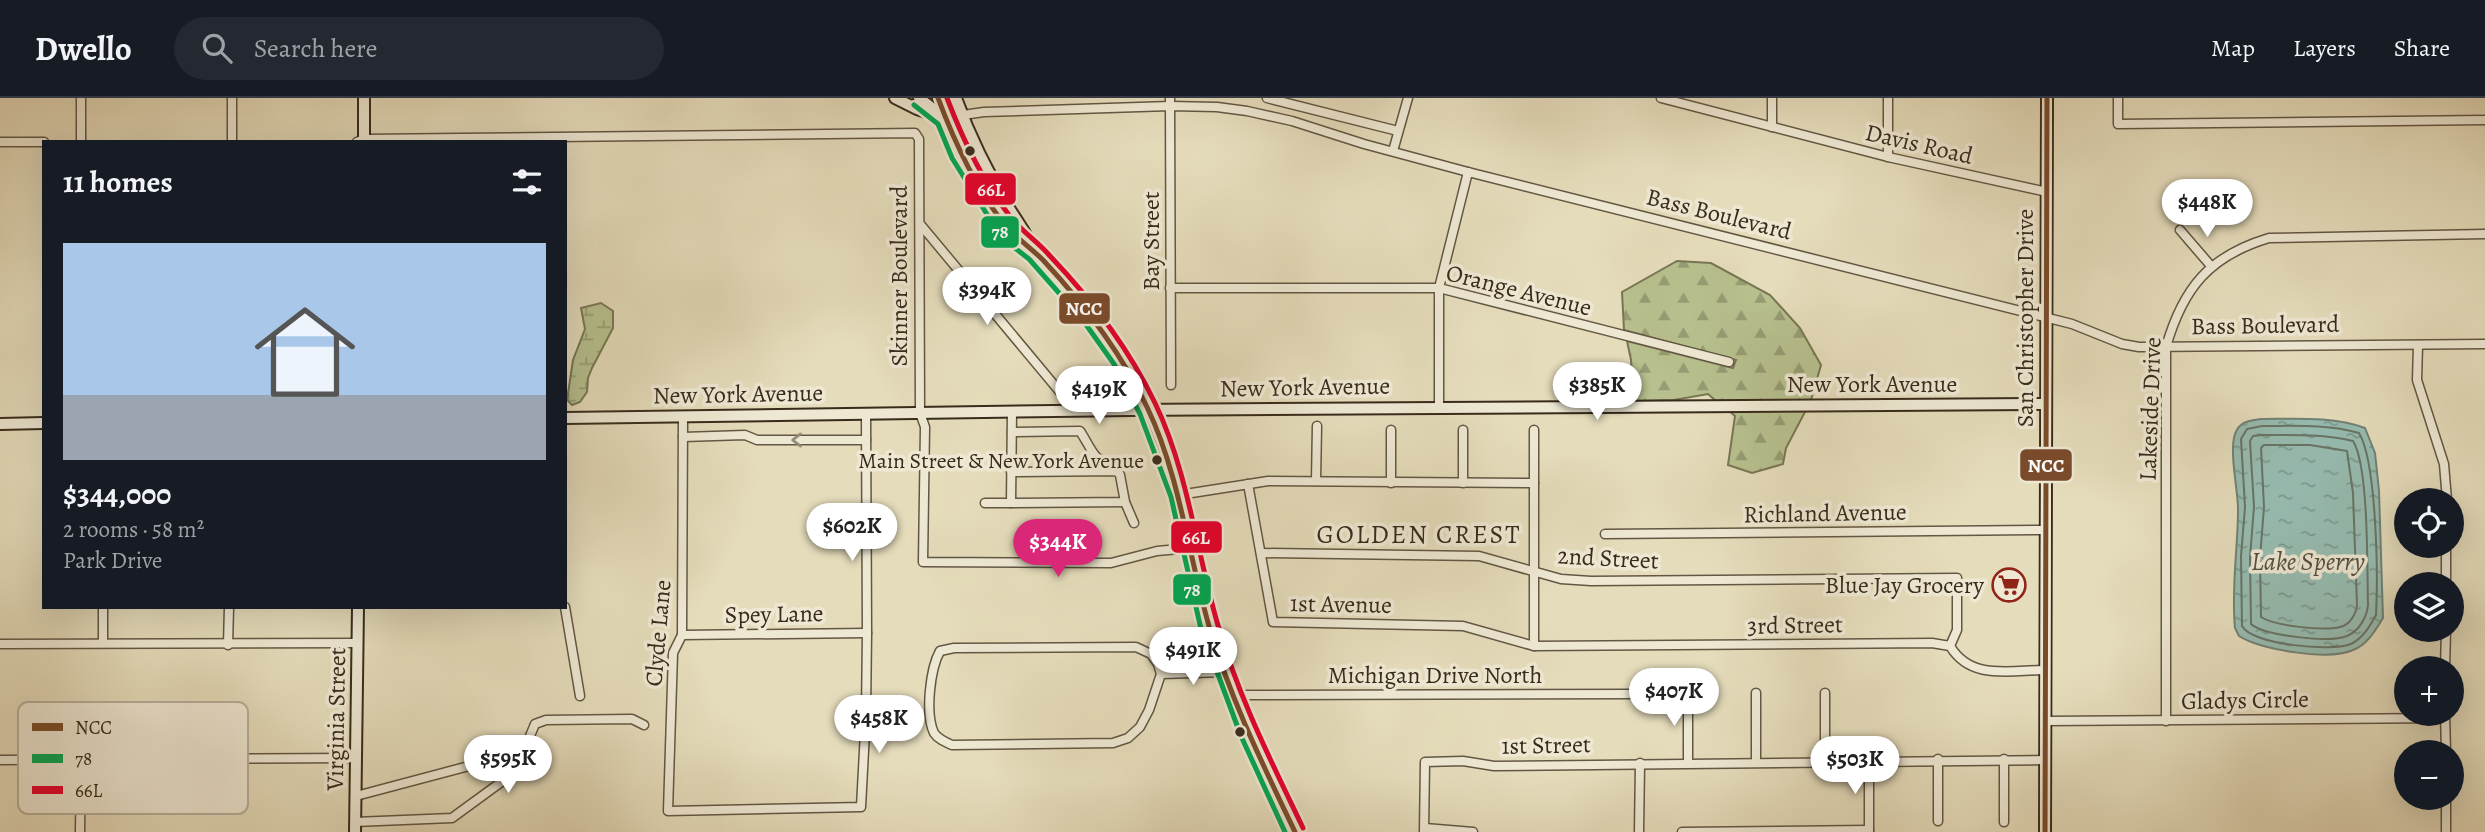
<!DOCTYPE html>
<html lang="en">
<head>
<meta charset="utf-8">
<style>
	:root { --surface:#171b24; --page:#242831; --text:#f1f3f6; --muted:#9ea1a6; --line:#363941; --accent:#db2777 }
	body { margin:0; font-family:Alegreya,serif; background:var(--page); color:var(--text); height:100vh; display:flex; flex-direction:column; font-size:26px; white-space:nowrap }
	* { box-sizing:border-box; margin:0 }
	p { font-size:23px; color:var(--muted) }
	.icon { flex:none; width:38px; height:38px; fill:none; stroke:currentColor; stroke-width:2; stroke-linecap:round; stroke-linejoin:round }
	.map { position:relative; flex:1; overflow:hidden }
	.sheet { position:absolute; left:42px; top:42px; width:525px; height:469px; display:flex; flex-direction:column; background:var(--surface); border-radius:0px; box-shadow:0 7px 28px #0002 }
	.sheet>* { flex:none }
	.tools { position:absolute; left:2394px; top:390px; display:grid; gap:14px }
	.tools a { display:grid; place-items:center; width:70px; height:70px; border-radius:50%; background:var(--surface); box-shadow:0 7px 28px #0002; font-size:35px }
	.price { position:absolute; translate:-50% -60px; padding:0 16px; border-radius:24px; background:#fff; color:#222; font-size:23px; line-height:46px; filter:drop-shadow(0 2px 4px #0008) }
	.price::after { content:''; position:absolute; left:50%; top:42px; width:21px; height:16px; margin-left:-10px; background:inherit; clip-path:polygon(0 0,100% 0,50% 100%) }
	.price.current { background:var(--accent); color:#fff }
	ul { padding:0; list-style:none }
	li { display:grid; align-content:center; gap:14px; height:371px; padding:0 21px }
	li span { display:grid; place-items:center; height:217px; border-radius:0px; color:#555 }
	li>.icon { margin-inline-start:auto }
	span .icon { width:126px; height:126px; fill:#fffc; stroke-width:1 }
	li b { font-size:30px }
	h2 { display:flex; justify-content:space-between; align-items:center; height:84px; padding:0 21px; font-size:30px }
	header { display:flex; align-items:center; gap:42px; box-sizing:border-box; height:98px; padding:0 35px; background:var(--surface); border-bottom:2px solid var(--line) }
	header strong { font-size:33px }
	nav { display:flex; gap:38px; margin-inline-start:auto; font-size:24px }
	.search { width:490px; height:63px; background:var(--page); display:flex; align-items:center; gap:18px; box-sizing:border-box; padding:0 24px; border-radius:38px; color:var(--muted); font-size:26px }
	.map>svg:first-child { display:block }
</style>
</head>
<body>
<header>
<strong>Dwello</strong>
<div class="search"><svg class="icon" aria-label="search" viewBox="0 0 24 24"><circle cx="10" cy="10" r="6"/><path d="M15 15l6 6"/></svg>Search here</div>
<nav><a>Map</a><a>Layers</a><a>Share</a></nav>
</header>
<div class="map">
<svg width="2485" height="734" viewBox="0 0 2485 734">
	<defs>
		<pattern id="forest-firs" width="22" height="20" patternUnits="userSpaceOnUse" patternTransform="scale(1.75)"><rect width="22" height="20" fill="#b7c08e"/><path d="M5 1l3.5 6h-7zM16 11l3.5 6h-7z" fill="#969c73"/></pattern>
		<pattern id="wetland-marsh" width="20" height="14" patternUnits="userSpaceOnUse" patternTransform="scale(1.75)"><rect width="20" height="14" fill="#b7c08e"/><path d="M1 5h8M5 5V1M11 12h8M15 12V8" fill="none" stroke="#969c73"/></pattern>
		<pattern id="water-ripples" width="26" height="14" patternUnits="userSpaceOnUse" patternTransform="scale(1.75)"><rect width="26" height="14" fill="#96bcb1"/><path d="M2 4q2-2 4 0t4 0M15 11q2-2 4 0t4 0" fill="none" stroke="#7b998f"/></pattern>
	</defs>
	<rect width="100%" height="100%" fill="#e5dcbb"/>
	<filter id="stains"><feTurbulence type="fractalNoise" baseFrequency=".00286" numOctaves="4"/><feColorMatrix values="0 0 0 0 .2 0 0 0 0 .09 0 0 0 0 .02 0 0 0 .5 -.17"/></filter>
	<radialGradient id="worn" r=".72"><stop offset=".6" stop-color="#630" stop-opacity="0"/><stop offset="1" stop-color="#630" stop-opacity=".3"/></radialGradient>
	<g fill="url(#forest-firs)" stroke="#787654" stroke-width="2">
		<path d="M1677,163l34,2 59,32 30,33 21,37 -10,35 -95,1 -8,-7 -34,6 -40,1 -3,-41 -4,-19 106,27 3,-8 -112,-30 -2,-38z"/>
		<path d="M1728,312h78l-20,38 -3,16 -31,9 -24,-8 7,-49z"/>
	</g>
	<path fill="url(#wetland-marsh)" stroke="#787654" stroke-width="2" d="M601,205l12,8v17l-21,40 -4,10 -1,14 -7,10 -8,3 -5,-5 6,-40 12,-31 -4,-21z"/>
	<path fill="url(#water-ripples)" stroke="#708275" stroke-width="2" d="M2261,321c34,0 72,-3 104,9l10,25 4,38 4,127c-8,13 -16,27 -30,32 -24,11 -92,0 -114,-14l-4,-8c-4,-40 3,-79 3,-119 0,-19 -9,-57 -3,-75 5,-13 13,-13 26,-15z"/>
	<g fill="none" stroke-linecap="round" stroke-linejoin="round">
		<g stroke="#677466" stroke-width="2">
			<path d="M2262,328c32,0 66,-2 97,7 18,30 19,144 17,182 -6,11 -13,23 -25,29 -18,8 -99,1 -109,-18l-1,-70 4,-49 -4,-68 6,-10z"/>
			<path d="M2262,337c30,0 61,-1 91,6 16,25 14,129 15,164 -1,12 -9,26 -21,31 -17,7 -82,0 -96,-12l-1,-67 4,-50 -4,-66 3,-5z"/>
			<path d="M2264,347h46l37,6 6,42 4,112c-1,9 -7,20 -17,22 -17,4 -65,-1 -79,-10l-1,-59 4,-51 -3,-59z"/>
		</g>
		<defs>
			<g id="street">
				<path d="M1170,0l1,287"/>
				<path d="M1267,0l131,33"/>
				<path d="M1661,0l227,59 159,35"/>
				<path d="M1772,0v29"/>
				<path d="M2118,0v26l367,-4"/>
				<path d="M963,17l21,-3 186,-6 47,1 30,4 45,10 72,23 104,28 604,152 50,20 17,3 346,-3"/>
				<path d="M0,44h44"/>
				<path d="M81,44v-44"/>
				<path d="M232,44v-44"/>
				<path d="M357,44l7,-3 551,-6 4,6 1,274 5,14 -2,135 188,1 46,-12 33,-3"/>
				<path d="M1393,53l15,-53"/>
				<path d="M1888,59v-59"/>
				<path d="M920,126l155,186"/>
				<path d="M2180,132l31,36"/>
				<path d="M1170,190h269l290,74"/>
				<path d="M2418,247l-1,35 27,84 3,36"/>
				<path d="M1439,309v-119l29,-116"/>
				<path d="M683,318l-1,219 -9,18 -5,158 193,-4 5,-94 1,-80 -1,-220"/>
				<path d="M1391,332v53"/>
				<path d="M1463,332v53"/>
				<path d="M1012,334l68,-1c14,22 11,26 36,39"/>
				<path d="M683,339l62,-2 12,5h109"/>
				<path d="M1011,374l106,-1 3,4 5,27 -114,1 1,-92"/>
				<path d="M1316,383l1,-55"/>
				<path d="M1248,386l25,138 190,4 71,20 398,-3 18,3c21,35 60,24 96,24"/>
				<path d="M1179,397l89,-14 266,2"/>
				<path d="M1125,404l9,21"/>
				<path d="M985,405h26"/>
				<path d="M1605,436l440,-4"/>
				<path d="M1261,455l218,3 82,23 30,2 366,-3v52l-7,16"/>
				<path d="M2446,486v-38"/>
				<path d="M565,509l15,89"/>
				<path d="M682,537l185,-2"/>
				<path d="M103,545v-36"/>
				<path d="M0,546l358,-1"/>
				<path d="M228,547l1,-38"/>
				<path d="M1534,548v-216"/>
				<path d="M1136,549l15,7 7,10 3,10 -12,36 -9,17 -12,11 -15,5 -161,2c-7,-3 -14,-6 -18,-12 -9,-19 -4,-64 6,-82l14,-3z"/>
				<path d="M2445,570l1,-38"/>
				<path d="M1161,576l64,-2"/>
				<path d="M1825,595v68"/>
				<path d="M1688,596v69"/>
				<path d="M1233,597l404,-1"/>
				<path d="M2445,616l1,38"/>
				<path d="M2046,623l399,-3"/>
				<path d="M2166,623v-374c17,-59 43,-91 103,-109l216,-4"/>
				<path d="M1938,661v62"/>
				<path d="M2004,661v63"/>
				<path d="M0,662l356,-2"/>
				<path d="M1756,664v-69"/>
				<path d="M356,698l147,-39 17,2"/>
				<path d="M2446,700v34"/>
				<path d="M355,724l97,-4 63,-46 20,-48 11,-4 86,-1 12,6"/>
				<path d="M1425,730l48,4"/>
				<path d="M80,734l1,-73"/>
				<path d="M1424,734l1,-70 38,-1 31,5 552,-6"/>
				<path d="M1639,734l1,-69"/>
				<path d="M1682,734l187,-2"/>
				<path d="M1869,734v-72"/>
			</g>
			<g id="secondary">
				<path d="M895,0l22,11 28,9 18,-3"/>
				<path d="M919,0l21,16"/>
				<path d="M938,0c17,49 42,99 77,139 5,6 14,10 20,16 11,9 19,21 28,32 34,38 61,77 84,122 33,69 41,146 62,219 21,72 54,139 86,206"/>
				<path d="M956,0c14,39 32,75 53,110 9,15 19,27 25,43"/>
				<path d="M364,44v-44"/>
				<path d="M565,320l564,-8 916,-6"/>
				<path d="M0,326l44,-1"/>
				<path d="M355,734l3,-225"/>
				<path d="M2045,734l2,-734"/>
			</g>
		</defs>
		<use href="#street" stroke="#635743" stroke-width="11"/>
		<use href="#secondary" stroke="#382b1b" stroke-width="14"/>
		<use href="#street" stroke="#eee8d3" stroke-width="8"/>
		<use href="#secondary" stroke="#eee8d3" stroke-width="10"/>
		<defs>
			<g id="bus-1">
				<path d="M938,0c16,43 35,85 63,122 12,16 28,26 42,40 40,43 79,94 104,147 33,69 41,147 62,219 21,72 54,139 86,206"/>
				<path d="M2045,734l2,-734"/>
			</g>
			<path id="bus-2" d="M914,7l24,19 14,34 41,66 18,21 18,14 53,60 32,45 26,50 31,83 30,132 40,107 44,96"/>
			<path id="bus-3" d="M947,0c16,42 35,82 62,117 12,16 28,26 41,41 41,43 79,93 105,147 33,69 41,146 62,219 20,72 54,139 86,206"/>
		</defs>
		<use href="#bus-1" stroke="#eee8d3" stroke-width="10"/>
		<use href="#bus-2" stroke="#eee8d3" stroke-width="10"/>
		<use href="#bus-3" stroke="#eee8d3" stroke-width="10"/>
		<use href="#bus-1" stroke="#7a4b2a" stroke-width="5"/>
		<use href="#bus-2" stroke="#00a651" stroke-width="5"/>
		<use href="#bus-3" stroke="#e4002b" stroke-width="5"/>
	</g>
	<defs><path id="oneway-chevron" d="M-2-3.5L2.5 0L-2 3.5" fill="none" stroke-width="1.6" stroke-linecap="round" stroke-linejoin="round" transform="scale(1.75)"/></defs>
	<use stroke="#938a77" href="#oneway-chevron" transform="translate(797 342) rotate(180)"/>
	<defs>
		<symbol id="supermarket-ring" viewBox="-11 -11 22 22"><circle r="9.5" fill="#eee8d3" stroke="#8f2418" stroke-width="1.5"/><path d="M-6-5.5h2.5l.6 2H6L4.5 2H-2.5L-4.4-4H-6ZM-1.5 3.2a1.3 1.3 0 1 0 .1 0ZM3 3.2a1.3 1.3 0 1 0 .1 0Z" fill="#8f2418"/></symbol>
	</defs>
	<g fill-rule="evenodd">
		<use href="#supermarket-ring" x="1990" y="468" width="38" height="38"/>
	</g>
	<g fill="#382b1b" stroke="#eee8d3" stroke-width="2.5">
		<circle cx="970" cy="53" r="6"/>
		<circle cx="1157" cy="362" r="6"/>
		<circle cx="1240" cy="634" r="6"/>
	</g>
	<g text-anchor="middle" stroke-width="7" stroke-linejoin="round" paint-order="stroke">
		<g font-size="22" fill="#382b1b" stroke="#eee8d3" text-anchor="end">
			<text x="1144" y="370">Main Street &amp; New York Avenue</text>
		</g>
		<g font-size="24" fill="#382b1b" stroke="#eee8d3">
			<text transform="translate(1919 46) rotate(13)" y="8">Davis Road</text>
			<text transform="translate(1719 116) rotate(14)" y="8">Bass Boulevard</text>
			<text transform="translate(1151 143) rotate(-90)" y="8">Bay Street</text>
			<text transform="translate(899 178) rotate(-90)" y="8">Skinner Boulevard</text>
			<text transform="translate(1519 192) rotate(14)" y="8">Orange Avenue</text>
			<text transform="translate(2025 220) rotate(-90)" y="8">San Christopher Drive</text>
			<text transform="translate(2265 227) rotate(-1)" y="8">Bass Boulevard</text>
			<text x="1872" y="294">New York Avenue</text>
			<text transform="translate(1305 289) rotate(-1)" y="8">New York Avenue</text>
			<text transform="translate(738 296) rotate(-1)" y="8">New York Avenue</text>
			<text transform="translate(2150 311) rotate(-88)" y="8">Lakeside Drive</text>
			<text transform="translate(1825 415) rotate(-1)" y="8">Richland Avenue</text>
			<text transform="translate(1608 460) rotate(3)" y="8">2nd Street</text>
			<text transform="translate(1341 506) rotate(1)" y="8">1st Avenue</text>
			<text transform="translate(774 516) rotate(-1)" y="8">Spey Lane</text>
			<text transform="translate(1795 527) rotate(-1)" y="8">3rd Street</text>
			<text transform="translate(658 535) rotate(-85)" y="8">Clyde Lane</text>
			<text x="1435" y="585">Michigan Drive North</text>
			<text transform="translate(2245 602) rotate(-1)" y="8">Gladys Circle</text>
			<text transform="translate(336 621) rotate(-89)" y="8">Virginia Street</text>
			<text transform="translate(1546 647) rotate(-1)" y="8">1st Street</text>
		</g>
		<g font-size="24" fill="#382b1b" stroke="#eee8d3" text-anchor="end">
			<text x="1984" y="495">Blue Jay Grocery</text>
		</g>
		<g font-size="26" letter-spacing="2" fill="#382b1b" stroke="#eee8d3">
			<text x="1419" y="445">GOLDEN CREST</text>
		</g>
		<g font-size="26" font-style="italic" fill="#504f40" stroke="#eee8d3">
			<text x="2308" y="472">Lake Sperry</text>
		</g>
	</g>
	<rect x="18" y="604" width="230" height="112" rx="10" fill="#eee8d3" stroke="#b7af9c" stroke-width="2"/>
	<rect x="32" y="625" width="31" height="8" fill="#7a4b2a"/>
	<rect x="32" y="656" width="31" height="9" fill="#00a651"/>
	<rect x="32" y="688" width="31" height="8" fill="#e4002b"/>
	<g font-size="19" fill="#382b1b">
		<text x="75" y="636">NCC</text>
		<text x="75" y="667">78</text>
		<text x="75" y="699">66L</text>
	</g>
	<g stroke="#eee8d3" stroke-width="2.5">
		<rect x="964" y="74" width="53" height="34" rx="7" fill="#e4002b"/>
		<rect x="980" y="117" width="40" height="34" rx="7" fill="#00a651"/>
		<rect x="1058" y="194" width="53" height="33" rx="7" fill="#7a4b2a"/>
		<rect x="2019" y="350" width="54" height="34" rx="7" fill="#7a4b2a"/>
		<rect x="1170" y="422" width="53" height="34" rx="7" fill="#e4002b"/>
		<rect x="1172" y="475" width="40" height="33" rx="7" fill="#00a651"/>
	</g>
	<g font-size="19" text-anchor="middle" font-weight="bold" fill="#fff">
		<text x="991" y="98">66L</text>
		<text x="1000" y="140">78</text>
		<text x="1084" y="217">NCC</text>
		<text x="2046" y="374">NCC</text>
		<text x="1196" y="446">66L</text>
		<text x="1192" y="498">78</text>
	</g>
	<rect width="100%" height="100%" filter="url(#stains)"/>
	<rect width="100%" height="100%" fill="url(#worn)"/>
</svg>
<div class="tools">
<a><svg class="icon" aria-label="locate" viewBox="0 0 24 24"><circle cx="12" cy="12" r="6"/><path d="M12 2v4M12 18v4M2 12h4M18 12h4"/></svg></a>
<a><svg class="icon" aria-label="layers" viewBox="0 0 24 24"><path d="M12 4l9 5-9 5-9-5zM3 14l9 5 9-5"/></svg></a>
<a>+</a>
<a>−</a>
</div>
<b class="price" style="left:2207px;top:141px">$448K</b>
<b class="price" style="left:987px;top:229px">$394K</b>
<b class="price" style="left:1597px;top:324px">$385K</b>
<b class="price" style="left:1099px;top:328px">$419K</b>
<b class="price" style="left:852px;top:465px">$602K</b>
<b class="price current" style="left:1058px;top:481px">$344K</b>
<b class="price" style="left:1193px;top:589px">$491K</b>
<b class="price" style="left:1674px;top:630px">$407K</b>
<b class="price" style="left:879px;top:657px">$458K</b>
<b class="price" style="left:508px;top:697px">$595K</b>
<b class="price" style="left:1855px;top:698px">$503K</b>
<section class="sheet">
<h2>11 homes<svg class="icon" aria-label="filters" viewBox="0 0 24 24"><path d="M4 7h16M4 17h16"/><circle cx="9" cy="7" r="2"/><circle cx="15" cy="17" r="2"/></svg></h2>
<ul>
<li><span style="background:linear-gradient(#a9c7e8 70%,#9aa5b1 0)"><svg class="icon" aria-label="home" viewBox="0 0 24 24"><path d="M3 11l9-7 9 7M6 9v11h12V9"/></svg></span><div><b>$344,000</b><p>2 rooms · 58 m²</p><p>Park Drive</p></div></li>
</ul>
</section>
</div>
</body>
</html>
